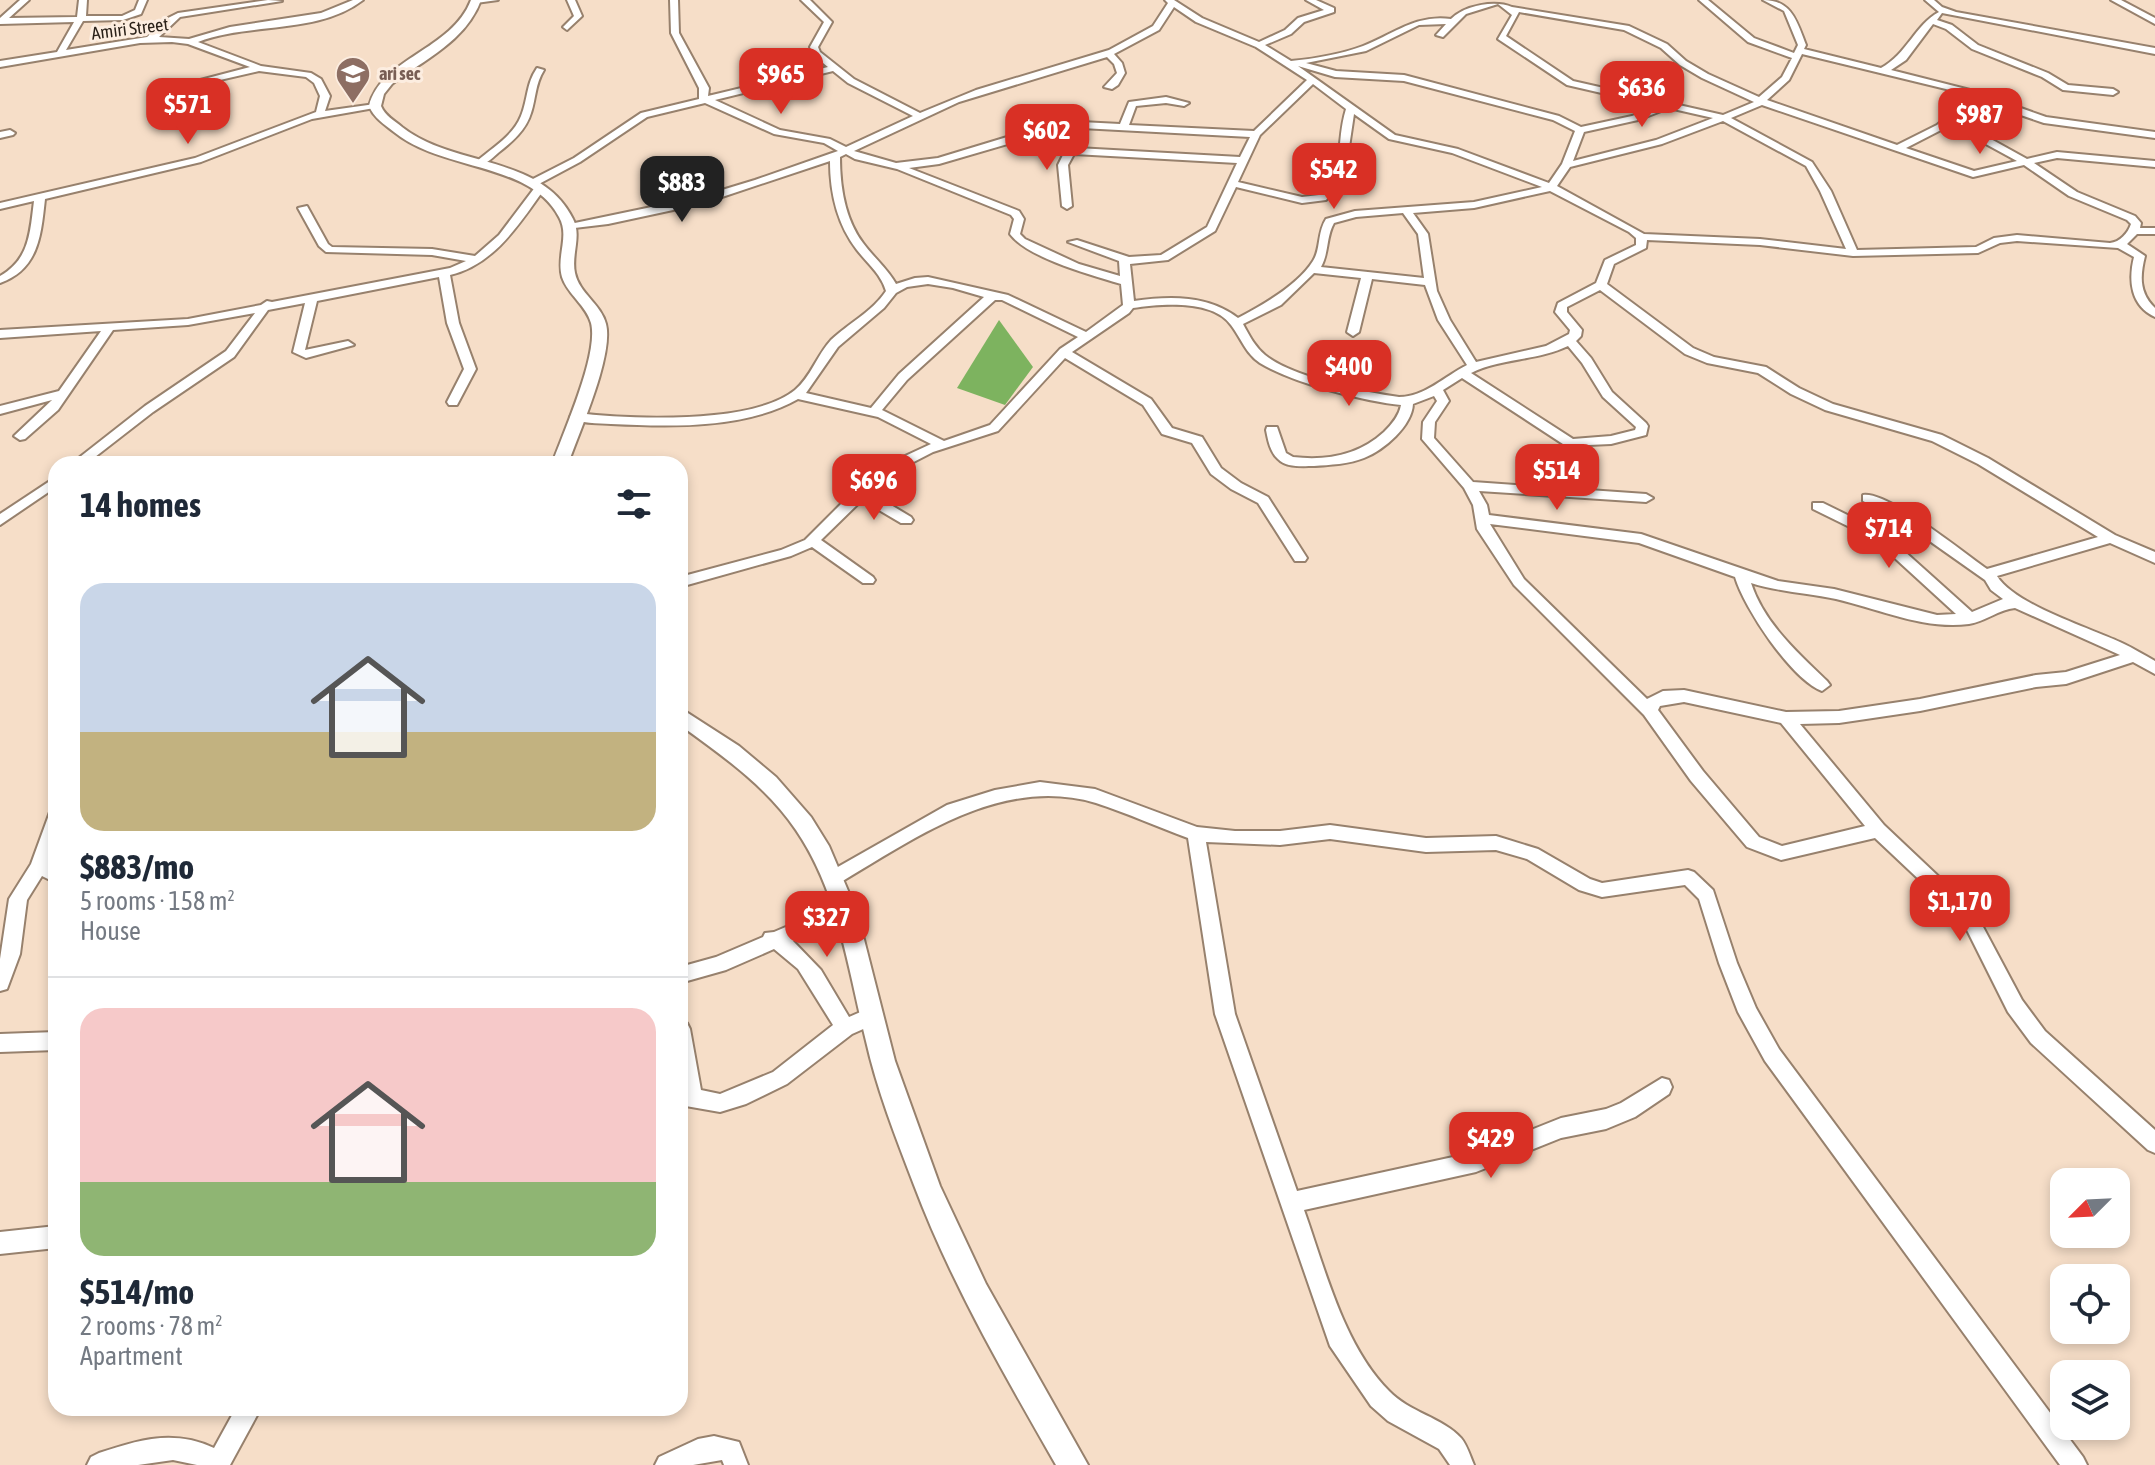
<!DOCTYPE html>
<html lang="en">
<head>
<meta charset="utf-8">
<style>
	:root { --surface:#fff; --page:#f6f6f7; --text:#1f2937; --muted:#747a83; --line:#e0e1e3; --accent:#d93025 }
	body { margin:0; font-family:"Asap Condensed",sans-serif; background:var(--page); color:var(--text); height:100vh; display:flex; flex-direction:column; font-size:30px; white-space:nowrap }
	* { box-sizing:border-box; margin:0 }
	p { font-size:26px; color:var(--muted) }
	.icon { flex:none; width:44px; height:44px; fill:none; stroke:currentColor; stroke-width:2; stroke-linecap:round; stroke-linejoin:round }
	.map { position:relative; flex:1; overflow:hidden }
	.details { position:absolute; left:48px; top:456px; width:640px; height:960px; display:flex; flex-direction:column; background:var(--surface); border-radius:24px; box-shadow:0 4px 12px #0003 }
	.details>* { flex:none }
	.needle { width:52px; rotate:246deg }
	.tools { position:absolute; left:2050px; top:1168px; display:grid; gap:16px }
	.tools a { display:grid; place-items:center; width:80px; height:80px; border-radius:16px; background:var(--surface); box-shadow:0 4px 12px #0003; font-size:40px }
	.price { position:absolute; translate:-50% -68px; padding:0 18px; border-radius:16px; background:var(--accent); color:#fff; font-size:26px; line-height:52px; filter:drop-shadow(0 2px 4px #0008) }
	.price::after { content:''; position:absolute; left:50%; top:48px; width:24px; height:18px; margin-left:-12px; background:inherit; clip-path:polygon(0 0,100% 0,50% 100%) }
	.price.selected { background:#222; color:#fff }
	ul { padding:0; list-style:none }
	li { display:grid; align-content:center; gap:16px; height:424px; padding:0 32px }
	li+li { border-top:2px solid var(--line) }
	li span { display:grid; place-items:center; height:248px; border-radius:24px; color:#555 }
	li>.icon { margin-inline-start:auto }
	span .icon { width:144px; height:144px; fill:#fffc; stroke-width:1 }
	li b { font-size:34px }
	h2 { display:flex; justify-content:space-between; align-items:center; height:96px; padding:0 32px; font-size:34px }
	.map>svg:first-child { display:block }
</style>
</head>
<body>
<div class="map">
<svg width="2155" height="1465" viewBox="0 0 2155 1465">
	<rect width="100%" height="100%" fill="#f6dec8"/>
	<path fill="#7db35f" d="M999,320l34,47 -28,38 -48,-17z"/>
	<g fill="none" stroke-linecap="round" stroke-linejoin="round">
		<defs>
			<g id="minor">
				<path d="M20,0h9l-20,18 68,-1 2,-17h8l-1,16h36l13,-6 4,-10h8l-6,14 -18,6 -40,1 -17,29 81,-13 21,-19 10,-5 90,-13 14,1 -102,16 -21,20 30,2 41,-12 91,-14 32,-13h10c-45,35 -114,22 -165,42l63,24 50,7 10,6 9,17 -5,15 50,-7 5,3 -68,12 -111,43 -156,37c-4,36 -6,70 -45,84v-7c30,-17 30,-44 34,-75l-34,8v-6l195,-45 121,-46 4,-16 -6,-13 -8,-6 -47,-6 -74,17v-4l65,-17 -62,-23 -16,-2 -32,1 -140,24v-6l57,-9 17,-30 -74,2v-6z"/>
				<path d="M498,0l-22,3 -4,-2 1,-1z"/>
				<path d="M567,0h8l7,16 -15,14 -4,-3 11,-11z"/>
				<path d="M670,0h8l1,33 30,55 -1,8 120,-29 -15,-12 -3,-8 14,-25 -23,-22h9l22,22 -14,25 2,5 34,27 66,34 56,-23 133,-40 44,-24 15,-23 -3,-3h9l28,18 57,24 26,-12 13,-12 26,-8 -18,-10h10l18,8v4l-30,10 -13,12 -26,11 26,16c21,-2 51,-7 72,-15 31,-12 53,-32 88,-27 14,-14 44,-19 61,-12l117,19 38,18 19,17 22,13 51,23 23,-20 10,-19 -44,-16 -49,-42h9l46,38 40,15 4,-8 -14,-34 -21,-11c29,0 34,22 43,45l-2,4 77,19c26,-14 34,-43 58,-56l-14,-12h9l8,7 14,5 199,36v6l-213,-41 -5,7 15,5 26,20 70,28 20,12 45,4 5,3 -5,3 -50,-5 -21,-13 -70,-28 -26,-20 -13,-5 -27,36 -15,10 79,20 76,27 109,15v6l-111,-15 -76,-26 -8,9 -2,11 -10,8 32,8 47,26 30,-7 98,9v6l-98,-9 -23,5 43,29 58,24 6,7 -1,5h15v6h-18l-10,10 18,12c-5,20 -6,37 10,52v9c-24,-11 -27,-36 -21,-60l-16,-9 -101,-7 -17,2 -22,10 -125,3 -93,-11 -113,-5 -1,8 -32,16 -7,20 86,64 21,9 52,10 33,21 34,16 109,31 46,23 127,77 40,17v11l-45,-20 -113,33c18,29 93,52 125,67 11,5 22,12 33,18v13l-22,-12 -67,22 -30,3 -116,24 -81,12 -39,1 84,101 90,85 48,90 23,31 110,99v23l-7,-3 -117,-107 -23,-31 -46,-92 -87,-82 -94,22 -34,-13 -56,-66 -47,-66 -130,-130 -37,-56 -4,-24 -9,-17 -42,-49 1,-17 14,-21 -3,-5 -21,8c-1,22 -29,46 -49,54 -15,6 -34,7 -50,8 -11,0 -28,2 -36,-7 -8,-7 -10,-19 -12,-29l1,-3h10l9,26 7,4c34,4 66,-2 91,-25 8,-8 15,-16 17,-27 -38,-4 -108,-22 -141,-42 -14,-9 -19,-25 -29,-38 -19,-26 -70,-21 -98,-17l-4,5 -57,39 79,47 21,29 30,9 19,31 20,15 27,14 39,61 -2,3h-10l-37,-58 -27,-14 -20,-15 -19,-31 -30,-9 -19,-29 -78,-47 -67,73 -65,21 -33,17 -29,24 40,24 2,3 -2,3h-10l-39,-23 -41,40 52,37 2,3 -2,3h-10l-51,-36 -21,9 -111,31v-10l101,-27 24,-10 37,-37 48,-40 41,-19 -53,-27 -80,-18c-53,30 -127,28 -187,25 -13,-1 -31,0 -41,-7l6,-4c53,6 176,12 219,-23 16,-13 22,-35 36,-50 18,-17 41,-28 55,-49 -5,-17 -18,-27 -29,-41 -20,-26 -27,-57 -27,-89l-129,43 -93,20 -42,5 -1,-2 5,-3 120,-25 -20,-29 1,-2h8l20,29 56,-17 83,-29 -14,-8 -50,-9 -69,-31 -58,14 -67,45 -43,23h-8v-4l45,-23 67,-45 58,-14v-11l-28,-55zM1498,4l14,11 -14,24 69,46 91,21 -26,10 -51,11 -22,-11 -155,-41 -68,-4 -30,-8 60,-12 53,-26 27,-1 -10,11 7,2 23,-23zM1174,7l22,15 60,25 51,33 -53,51 -125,-6 7,-19 30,-3 18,3 5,-3 -23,-6 -37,5 -9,22 -39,-2 -64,12 -79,24 -42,5 -42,-12 105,-49 148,-45 7,7 3,9 -13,14 8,2 6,-4 7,-12 -3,-10 -8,-9 45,-24zM1519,12l105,18 37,18 19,17 22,13 52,24 -31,13 -150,-34 -67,-45zM1802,54l144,35 14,5 -10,12v8l-13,11 -40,20 -130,-45 22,-20zM1298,66l37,11 69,4 149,39 22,11 -13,33 -13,19 -91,-34 -63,-14zM833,71l15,12 65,33 -67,31 -16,-8 -50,-9 -65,-30zM1313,84l33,25c-11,36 1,55 -27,86l-17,2 -64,-15 22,-47zM1762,105l211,72 51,-12 45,31 58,24 4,4c-3,9 -11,18 -21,19l-93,-8 -23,3 -18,9 -119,3 -26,-59 -19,-29 -81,-44zM1669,108l44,10 -57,22 -83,21 11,-29 54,-12zM1354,114l35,25 63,14 90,34 -68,15 -119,9 -29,8c-9,14 -5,30 -13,42 -15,24 -50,44 -75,57 -30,-23 -68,-22 -104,-17l-4,-37 38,-4 47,-29 21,-44 66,16 24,-3 19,-26zM1723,121l83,45 14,25 26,58 -86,-10 -116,-5 -87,-48 13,-19 92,-23zM1081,128l169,9 -10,20 -163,-9 3,-6 -10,-12zM1941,130l32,7 44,24 -43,10 -68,-23zM1062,132l8,10 -3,6 -20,-4 -15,-6zM1021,140l21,9 22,4 -6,12 4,41 5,3 5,-3 -4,-41 6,-11 163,9 -30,64 -46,28 -32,2 -52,-17 -9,2 51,19 1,15 -41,-12 -54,-25 -5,-5 4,-15 -5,-8 -110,-43 30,-4zM846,154l9,5 42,10 114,46 3,4 -4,15c18,24 81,41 111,50l2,21 -37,27 -78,-37 -80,-18 -13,1 -19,6c-9,-16 -22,-26 -33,-41 -18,-24 -23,-56 -23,-86zM1550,191l79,41 7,6v7l-31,15 -9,23 -38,20 -3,9 15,18 -1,4 -23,12 -70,16 -26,-42 -13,-29 -9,-57 -15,-21 61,-5zM1403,213l15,21 6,44 -103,-11c8,-14 5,-30 13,-44l22,-6zM1314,273l47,5 -14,54 6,4 6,-4 13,-53 53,6 13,35 29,45c-22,11 -42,32 -68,32 -35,-5 -107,-20 -134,-42 -10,-8 -16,-20 -22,-31l38,-19zM928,284l25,4 31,9 -85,77 -28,34 -65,-15 32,-46 46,-39 12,-15 11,-6zM1600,290l85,64 22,9 51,10 33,21 34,16 107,31 46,23 120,73 -111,32c-23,-16 -99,-78 -124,-74v6l34,17 88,62 6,10 12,9 -31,13 -88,-79 -61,-30h-10v6l61,30 82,75 -19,1 -103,-26 -56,-8 -137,-47 -152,-19 -2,-10 -8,-14 167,11 7,-4 -7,-4 -173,-12 -39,-44 1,-16 14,-21 -6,-11 19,-12 104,68 45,-2 35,-9 2,-9 -2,-3 -34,-31 -21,-34 -15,-17 5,-5 1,-6 -15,-18v-5zM995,300h7l76,37 -18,12 -70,76 -46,16 -62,-31 25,-30zM1568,346l14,17 21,34 33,30 -1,3 -24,6 -38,3 -102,-66c30,-15 66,-12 97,-27zM1490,524l149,19 96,34c9,31 57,103 87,114l8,-6 -3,-4c-29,-28 -63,-58 -76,-98 28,9 56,10 85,16 43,10 88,31 133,25 16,-2 30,-15 46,-16l105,47 -54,17 -30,3 -116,24 -81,12 -53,1 -102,-22 -21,1 -16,8 -123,-120zM1684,702l97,21 84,103 -83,20 -23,-9 -56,-66 -45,-61 2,-4z"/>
				<path d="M2111,0h10l34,18v6z"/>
				<path d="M537,68l7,2c-9,14 -8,28 -13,43 -5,17 -19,29 -33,40 -7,6 -12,12 -21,12v-4c15,-13 36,-25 44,-45 7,-17 5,-32 16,-48z"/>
				<path d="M10,130l5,3 -2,2 -13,3v-6z"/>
				<path d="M536,186l9,2c-25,35 -51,77 -95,87l9,48 17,46 -19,36h-8l-2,-3 17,-33 -17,-46 -8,-46 -122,24 -12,49 43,-9 6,4 -48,13 -13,-6 12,-49 -37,7 -34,47 -81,55 -67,52h-15l74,-58 81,-55 29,-38 -67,12 -75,5 -55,80 -33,29 -5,1 -6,-4 38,-36 -52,14v-8l59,-15 42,-60 -101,7v-8l188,-11 73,-14 6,-4 5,1 178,-34 16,-7 -34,-6 -106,-3 -7,-6 -21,-38 9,-2 21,38 4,3 100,2 43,7 24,-21z"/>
				<path d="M56,477v10l-56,38v-11z"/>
				<path d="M1040,782l55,7 102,38 38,4h45l50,-6 96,13 70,-2 42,13 52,30 12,4 86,-13 6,2 19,18 24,73 19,45 23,41 304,408 4,8h-27l-295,-404 -27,-49 -19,-49 -20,-64 -14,-14 -83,12 -23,-7 -52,-31 -31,-9 -70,2 -96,-13 -50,6 -74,-3 29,172 62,177 179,-39 85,-34 45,-9 15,-6 41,-25 7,2 3,7 -3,7 -34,23 -29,12 -45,9 -85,34 -172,38c21,59 40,136 85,181 20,21 54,27 72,47 6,7 9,18 13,27h-24l-11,-16 -51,-28 -17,-15 -41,-60 -115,-332 -27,-176c-30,-11 -61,-25 -92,-35 -93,-28 -179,34 -255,79l-6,2 -6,-2 -3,-5 3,-5 118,-67 48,-15z"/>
				<path d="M56,810v32l-7,21 7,4v16l-14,-7 -15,24 -7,54 -13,35 -7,2v-32l9,-60 22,-35 19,-52z"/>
				<path d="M847,901l6,3 3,5 -3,5 -60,27 28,29 28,47 23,-10 7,3 3,6 -3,6 -27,12 -65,50 -41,20 -26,8 -40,-7v-85l7,3 3,6 11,61 19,4 53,-22 60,-47 -35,-56 -24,-20 -48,21 -46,13v-16l36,-10 47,-20 2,-4 9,-1z"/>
				<path d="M56,1032v18l-56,2v-18z"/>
				<path d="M56,1226v22l-56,6v-22z"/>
				<path d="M236,1408h25l-31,57h-33l-24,-5 -35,5h-51l4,-8 8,-4c40,-13 74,-24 115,-5z"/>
				<path d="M714,1436l25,6 9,23h-24l-2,-5 -29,5h-38l4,-8 39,-18z"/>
			</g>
			<g id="tertiary">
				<path d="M471,0h10c-15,41 -56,59 -89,84l-8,10 -3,12c4,10 13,14 21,21 52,41 139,27 171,92 9,17 -2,35 2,54 4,20 26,31 31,51 8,31 -27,108 -38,140h-16c11,-31 47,-110 39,-141 -5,-18 -23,-28 -29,-46 -6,-21 8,-41 -3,-60 -30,-56 -116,-45 -165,-85 -10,-8 -20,-14 -25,-26 12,-48 83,-56 102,-106z"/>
				<path d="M680,708l59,38 37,31 35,40 18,29 28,66 38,149 45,125 46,98 102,181h-32c-52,-91 -105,-182 -142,-280 -18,-47 -37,-95 -48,-144 -18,-72 -27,-148 -70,-211 -30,-44 -73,-74 -116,-105z"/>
			</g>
		</defs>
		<use href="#minor" stroke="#97816d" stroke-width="4"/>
		<use href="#tertiary" stroke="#97816d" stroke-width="4"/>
		<use href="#minor" fill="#fff" fill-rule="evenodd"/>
		<use href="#tertiary" fill="#fff" fill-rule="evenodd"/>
	</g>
	<defs>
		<symbol id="school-pin" viewBox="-11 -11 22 30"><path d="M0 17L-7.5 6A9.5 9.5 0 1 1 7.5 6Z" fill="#8d6e63" stroke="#fcede0"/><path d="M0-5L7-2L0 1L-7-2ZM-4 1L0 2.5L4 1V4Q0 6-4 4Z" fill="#fff"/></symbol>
	</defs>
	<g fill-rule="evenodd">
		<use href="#school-pin" x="333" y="54" width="40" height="54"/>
	</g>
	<g text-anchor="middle" stroke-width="6" stroke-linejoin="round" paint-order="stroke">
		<g font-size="18" fill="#2a2119" stroke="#fcede0">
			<text transform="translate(130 29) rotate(-7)" y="6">Amiri Street</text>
		</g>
		<g font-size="18" font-weight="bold" fill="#785e54" stroke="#fcede0" text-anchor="start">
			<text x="379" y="80">ari sec</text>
		</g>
	</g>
</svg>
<div class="tools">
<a><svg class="needle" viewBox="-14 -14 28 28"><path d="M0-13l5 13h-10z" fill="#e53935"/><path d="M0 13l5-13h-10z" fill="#747a83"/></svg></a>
<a><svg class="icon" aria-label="locate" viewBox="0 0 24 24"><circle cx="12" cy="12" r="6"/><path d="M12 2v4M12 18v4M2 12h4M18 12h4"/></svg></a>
<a><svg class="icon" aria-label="layers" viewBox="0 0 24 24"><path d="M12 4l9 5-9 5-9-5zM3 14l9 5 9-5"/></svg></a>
</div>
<b class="price" style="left:781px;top:116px">$965</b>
<b class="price" style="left:1642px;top:129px">$636</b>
<b class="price" style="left:188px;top:146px">$571</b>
<b class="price" style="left:1980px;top:156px">$987</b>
<b class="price" style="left:1047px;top:172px">$602</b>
<b class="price" style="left:1334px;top:211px">$542</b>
<b class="price selected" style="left:682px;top:224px">$883</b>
<b class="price" style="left:1349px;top:408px">$400</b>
<b class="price" style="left:1557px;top:512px">$514</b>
<b class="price" style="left:874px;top:522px">$696</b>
<b class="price" style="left:1889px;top:570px">$714</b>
<b class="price" style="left:1960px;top:943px">$1,170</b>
<b class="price" style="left:827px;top:959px">$327</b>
<b class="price" style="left:1491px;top:1180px">$429</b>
<section class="details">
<h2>14 homes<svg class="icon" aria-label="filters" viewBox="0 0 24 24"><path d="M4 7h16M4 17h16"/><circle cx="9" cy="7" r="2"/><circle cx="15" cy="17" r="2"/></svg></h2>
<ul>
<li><span style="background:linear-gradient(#c9d6e8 60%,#c2b280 0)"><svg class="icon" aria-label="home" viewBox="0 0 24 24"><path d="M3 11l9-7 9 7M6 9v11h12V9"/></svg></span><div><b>$883/mo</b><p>5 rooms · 158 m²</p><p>House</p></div></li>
<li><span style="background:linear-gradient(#f6c9c9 70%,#8fb573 0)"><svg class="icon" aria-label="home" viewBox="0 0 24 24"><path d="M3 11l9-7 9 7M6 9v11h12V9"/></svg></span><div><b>$514/mo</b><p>2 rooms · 78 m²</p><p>Apartment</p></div></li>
</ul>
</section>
</div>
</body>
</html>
